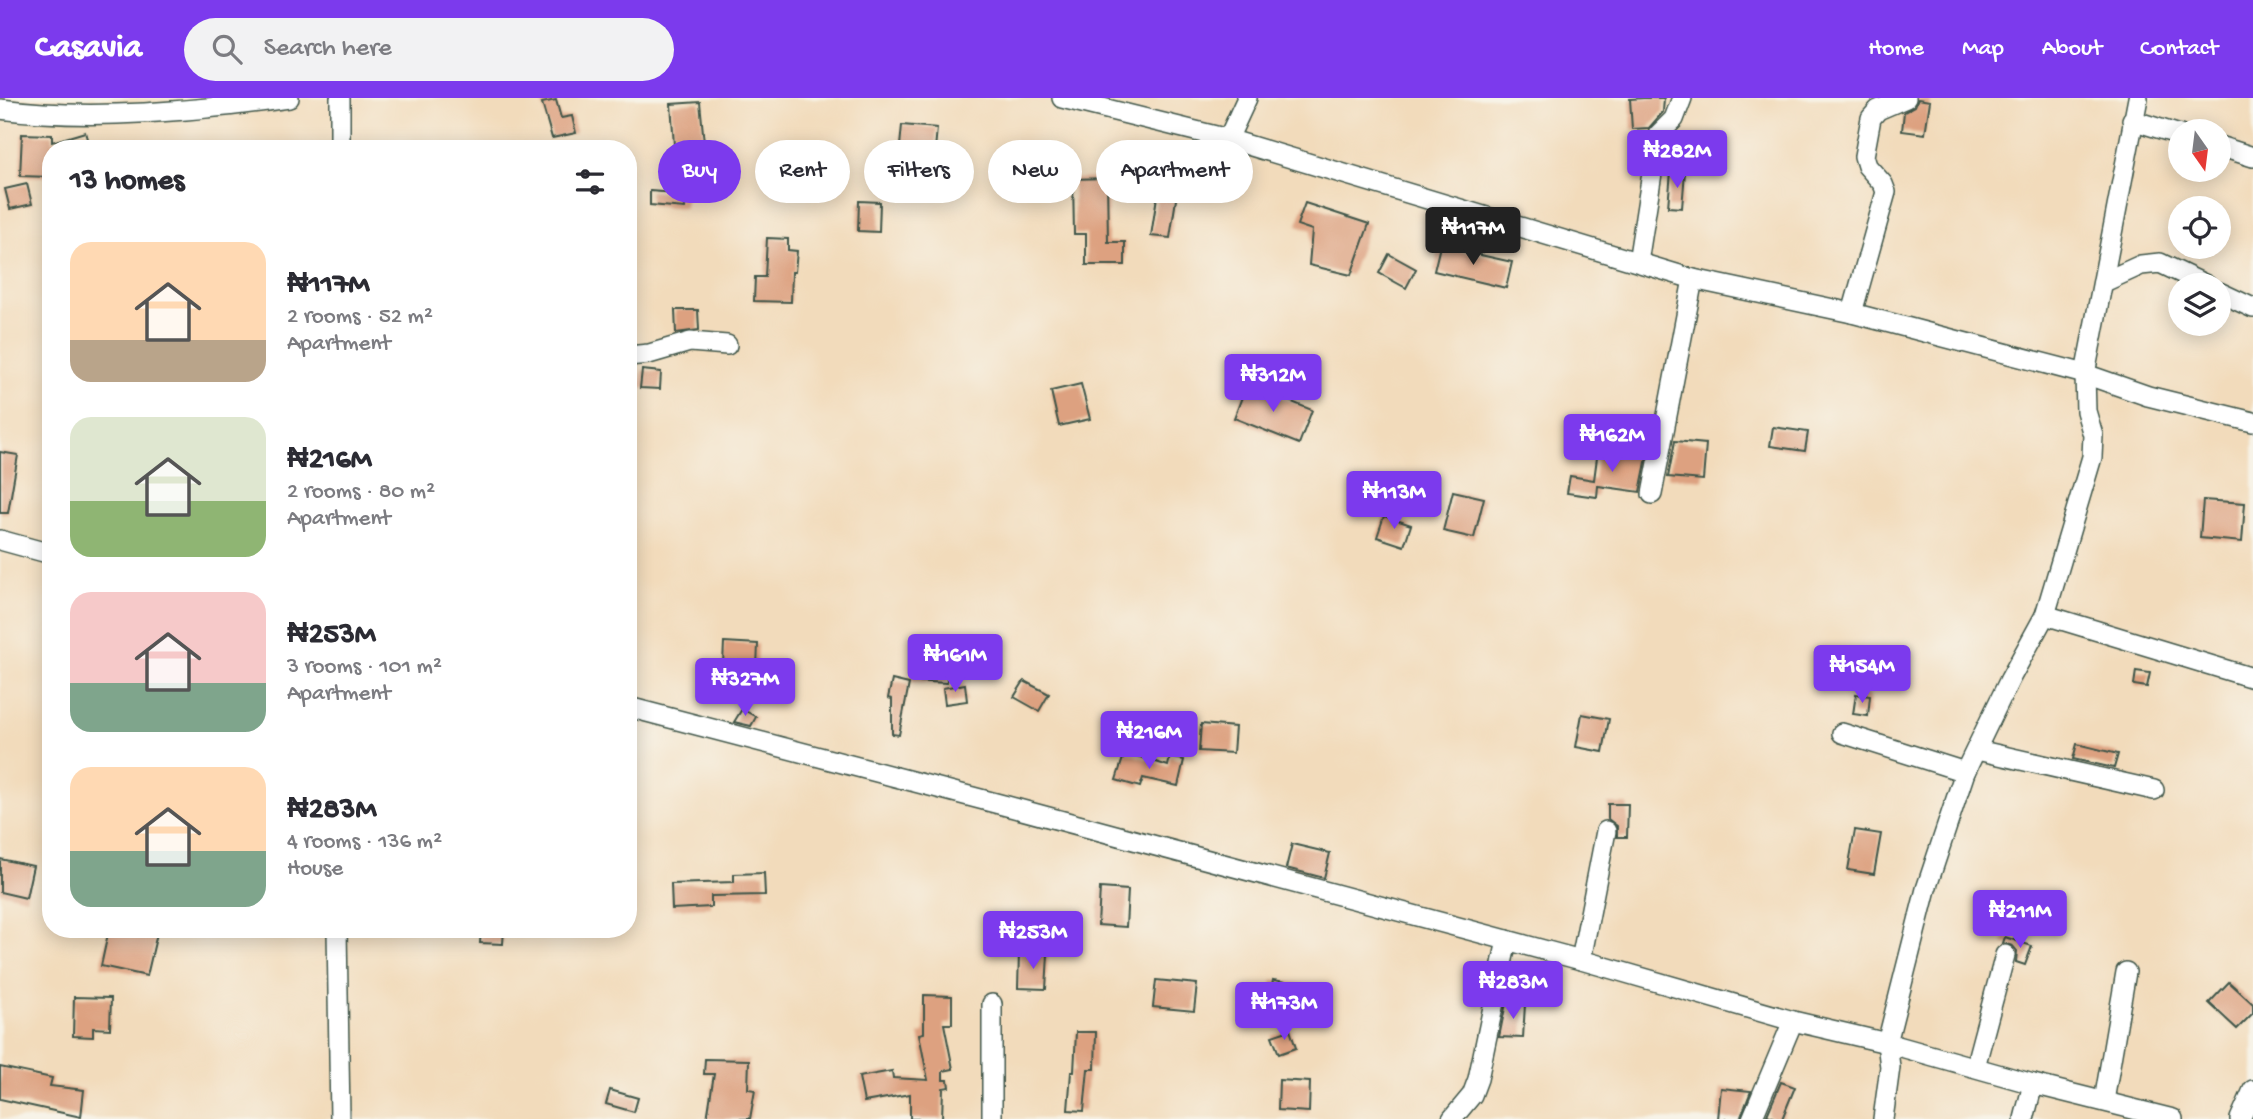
<!DOCTYPE html>
<html lang="en">
<head>
<meta charset="utf-8">
<style>
	:root { --surface:#fff; --page:#f2f2f3; --text:#2b2b33; --muted:#7c7c81; --accent:#7c3aed }
	body { margin:0; font-family:"Gochi Hand",sans-serif; background:var(--page); color:var(--text); height:100vh; display:flex; flex-direction:column; font-size:26px; white-space:nowrap }
	* { box-sizing:border-box; margin:0 }
	p { font-size:23px; color:var(--muted) }
	.icon { flex:none; width:38px; height:38px; fill:none; stroke:currentColor; stroke-width:2; stroke-linecap:round; stroke-linejoin:round }
	.map { position:relative; flex:1; overflow:hidden }
	.panel { position:absolute; left:42px; top:42px; width:595px; height:798px; display:flex; flex-direction:column; background:var(--surface); border-radius:28px; box-shadow:0 4px 18px #0003 }
	.panel>* { flex:none }
	.top-card { position:absolute; left:658px; top:42px; width:665px; height:63px; display:flex; gap:14px }
	.needle { width:46px; rotate:166deg }
	.controls { position:absolute; left:2168px; top:21px; display:grid; gap:14px }
	.controls a { display:grid; place-items:center; width:63px; height:63px; border-radius:50%; background:var(--surface); box-shadow:0 4px 18px #0003; font-size:35px }
	.price { position:absolute; translate:-50% -60px; padding:0 16px; border-radius:7px; background:var(--accent); color:#fff; font-size:23px; line-height:46px; filter:drop-shadow(0 2px 4px #0008) }
	.price::after { content:''; position:absolute; left:50%; top:42px; width:21px; height:16px; margin-left:-10px; background:inherit; clip-path:polygon(0 0,100% 0,50% 100%) }
	.price.selected { background:#222; color:#fff }
	ul { padding:0; list-style:none }
	li { display:flex; align-items:center; gap:21px; height:175px; padding:0 28px }
	li span { display:grid; place-items:center; flex:none; width:196px; height:140px; border-radius:21px; color:#555 }
	li>.icon { margin-inline-start:auto }
	span .icon { width:84px; height:84px; fill:#fffc; stroke-width:1 }
	li b { font-size:30px }
	h2 { display:flex; justify-content:space-between; align-items:center; height:84px; padding:0 28px; font-size:30px }
	.tag { padding:0 24px; border-radius:32px; background:var(--surface); box-shadow:0 4px 18px #0003; font-size:24px; line-height:63px }
	.tag.selected { background:var(--accent); color:#fff }
	header { display:flex; align-items:center; gap:42px; box-sizing:border-box; height:98px; padding:0 35px; background:var(--accent); color:#fff }
	header strong { font-size:33px }
	nav { display:flex; gap:38px; margin-inline-start:auto; font-size:24px }
	.search { width:490px; height:63px; background:var(--page); display:flex; align-items:center; gap:18px; box-sizing:border-box; padding:0 24px; border-radius:38px; color:var(--muted); font-size:26px }
	.map>svg:first-child { display:block }
</style>
</head>
<body>
<header>
<strong>Casavia</strong>
<div class="search"><svg class="icon" aria-label="search" viewBox="0 0 24 24"><circle cx="10" cy="10" r="6"/><path d="M15 15l6 6"/></svg>Search here</div>
<nav><a>Home</a><a>Map</a><a>About</a><a>Contact</a></nav>
</header>
<div class="map">
<svg width="2253" height="1021" viewBox="0 0 2253 1021">
	<rect width="100%" height="100%" fill="#f7f3e8"/>
	<filter id="ink" filterUnits="userSpaceOnUse"><feTurbulence type="fractalNoise" baseFrequency=".0143" numOctaves="2"/><feDisplacementMap in="SourceGraphic" scale="14" xChannelSelector="R" yChannelSelector="G"/><feConvolveMatrix kernelMatrix="1 2 1 2 8 2 1 2 1" color-interpolation-filters="sRGB"/></filter>
	<filter id="wash" filterUnits="userSpaceOnUse"><feTurbulence type="fractalNoise" baseFrequency=".00686" numOctaves="4" result="noise"/><feDisplacementMap in="SourceGraphic" scale="28" xChannelSelector="R" yChannelSelector="G"/><feGaussianBlur stdDeviation="1.57" result="paint"/><feColorMatrix in="noise" values="0 0 0 0 0 0 0 0 0 0 0 0 0 0 0 0 0 1.4 0 .05"/><feComposite in="paint" operator="in"/></filter>
	<g filter="url(#wash)">
		<rect width="100%" height="100%" fill="#f2dbbb"/>
		<g id="blocks">
			<g fill="#dda180">
				<path d="M1644,0h20l-1,14 -14,16 -17,1 -2,-30z"/>
				<path d="M1918,1l12,2 -5,33 -23,-3 2,-19 11,-6z"/>
				<path d="M556,2l5,18 11,-2 4,17 -24,5 -10,-35z"/>
				<path d="M700,4l4,41 -30,2 -3,-41z"/>
				<path d="M902,27l35,3 -5,53 -35,-3z"/>
				<path d="M85,34l5,17h-39v28l-31,-1 2,-42 30,1v7z"/>
				<path d="M1671,73l14,1 -3,36 -14,-1z"/>
				<path d="M1107,80l1,64h17v23h-39v-31h-12l-1,-55z"/>
				<path d="M27,86l5,20 -22,5 -5,-20z"/>
				<path d="M1158,92l19,3 -7,45 -19,-2z"/>
				<path d="M650,93l36,3 -1,14 -35,-3z"/>
				<path d="M859,103l21,1 -1,30 -21,-1z"/>
				<path d="M1305,105l64,21 -18,51 -42,-10 3,-35 -15,-5z"/>
				<path d="M767,140l21,1v11l9,1 -2,21h-3l-1,30 -37,-1 1,-24h10z"/>
				<path d="M1440,148l72,16 -6,26 -72,-17z"/>
				<path d="M1389,156l27,15 -10,19 -27,-15z"/>
				<path d="M675,212h23l1,20 -23,3z"/>
				<path d="M642,272l19,2 -1,17 -20,-1z"/>
				<path d="M1081,286l9,35 -31,7 -8,-35z"/>
				<path d="M1247,286l65,26 -13,34 -65,-26z"/>
				<path d="M1773,329l35,5 -3,19 -35,-5z"/>
				<path d="M1675,343l31,3 -3,36 -35,-3z"/>
				<path d="M1598,352l49,7 -7,35 -42,-6 -1,11 -30,-4 3,-17 24,4z"/>
				<path d="M0,354l18,3 -10,58h-8z"/>
				<path d="M1453,393l31,7 -10,40 -31,-7z"/>
				<path d="M2203,402l42,3 -3,39 -42,-4z"/>
				<path d="M1384,418l27,9 -7,21 -27,-9z"/>
				<path d="M724,544l34,2 -2,46 -34,-2z"/>
				<path d="M912,559l36,1 -1,25 -36,-2z"/>
				<path d="M2136,573l14,2 -3,14 -13,-2z"/>
				<path d="M892,582l17,4 -10,51 -7,-1v-35l-4,-1z"/>
				<path d="M1024,583l25,13 -10,17 -25,-14z"/>
				<path d="M965,586l2,17 -22,3 -2,-16z"/>
				<path d="M1856,596l14,2 -2,20 -15,-2z"/>
				<path d="M742,611l14,8 -5,9 -17,-4z"/>
				<path d="M1582,616l27,5 -6,33 -27,-5z"/>
				<path d="M1201,626l34,3 -2,26 -34,-2z"/>
				<path d="M2077,646l41,10 -4,14 -41,-9z"/>
				<path d="M1125,654l43,14 2,-9 14,3 -6,26 -35,-8 -3,9 -24,-7z"/>
				<path d="M1608,706h20l-1,33h-10v-11l-9,-7z"/>
				<path d="M1855,732l26,4 -7,40 -26,-4z"/>
				<path d="M1292,746l38,9 -6,25 -38,-10z"/>
				<path d="M0,761l33,7 -7,32 -26,-6z"/>
				<path d="M764,775l1,22 -54,1v11l-39,2 -1,-25 63,-2v-8z"/>
				<path d="M1100,790l28,2 -2,37 -28,-2z"/>
				<path d="M109,831h49l-11,47 -46,-10z"/>
				<path d="M481,831h23l-1,15 -23,-1z"/>
				<path d="M2005,839l27,9 -7,19 -9,-3 1,-11 -4,-5 -10,-3z"/>
				<path d="M1019,855l29,1 -2,35 -28,-1z"/>
				<path d="M1156,882l41,4 -3,27 -41,-4z"/>
				<path d="M1273,882l33,5 -5,28 -33,-6z"/>
				<path d="M2229,884l24,22v9l-16,16 -28,-26z"/>
				<path d="M924,897l28,1v28h-8l9,45 -10,2v9h5l1,7 -6,1 -1,31h-32v-25l-46,8 -5,-25 33,-6 1,7 35,2 -9,-46 5,-1z"/>
				<path d="M74,899l37,1 -1,31 -17,-1v9l-20,-1z"/>
				<path d="M1506,905l19,1 -2,34 -24,-1z"/>
				<path d="M1290,932l6,18 -17,6 -7,-18z"/>
				<path d="M1076,934h20l-1,37h-7l-4,42 -16,-1 3,-38h3z"/>
				<path d="M705,961l44,1 -1,29 7,1 -5,29h-43l7,-45h-10z"/>
				<path d="M0,969l52,11 -2,8 34,4 -3,27 -81,-18z"/>
				<path d="M1279,982l31,2 -1,30 -31,-2z"/>
				<path d="M1781,984l14,5 -13,32h-4l-11,-4z"/>
				<path d="M1721,990l30,3 -11,28h-22z"/>
				<path d="M610,992l28,8 -4,14 -28,-8z"/>
			</g>
		</g>
	</g>
	<g filter="url(#ink)">
		<use href="#blocks" fill-opacity="0" stroke="#3f5548" stroke-width="2"/>
		<g fill="none" stroke-linecap="round" stroke-linejoin="round">
			<defs>
				<g id="minor">
					<path d="M340,0v51"/>
					<path d="M1062,0l166,41 465,140 159,34 233,61 63,22 105,26"/>
					<path d="M0,11c92,12 197,2 289,-11"/>
					<path d="M2132,22l48,15"/>
					<path d="M1228,41l19,-41"/>
					<path d="M2219,48l34,11"/>
					<path d="M1638,164l20,-127 16,-16 8,-21"/>
					<path d="M2104,184l37,-17 19,-2 46,22"/>
					<path d="M2219,194l34,16"/>
					<path d="M1852,215l34,-121 -3,-8 -16,-18 -3,-10 7,-38 7,-8 28,-12"/>
					<path d="M628,258l21,-2 41,-12 37,3"/>
					<path d="M1652,396l41,-215"/>
					<path d="M0,442l51,14"/>
					<path d="M2045,517l208,63"/>
					<path d="M628,609l379,99 574,154 212,61 94,22 146,41 140,35"/>
					<path d="M1842,635l123,39"/>
					<path d="M1977,652l177,40"/>
					<path d="M337,831l3,190"/>
					<path d="M1581,862l25,-129"/>
					<path d="M992,906v115"/>
					<path d="M1975,969l30,-112"/>
					<path d="M2104,1003l22,-129"/>
					<path d="M1452,1021l20,-24 6,-16 29,-139"/>
					<path d="M1752,1021l41,-98"/>
					<path d="M1883,1021l7,-52 -3,-24 39,-154 39,-117 45,-93 35,-64 47,-158 1,-22 -7,-24 -1,-37 53,-276"/>
					<path d="M2024,1021l9,-35"/>
					<path d="M2240,1021l13,-29"/>
				</g>
			</defs>
			<use href="#minor" stroke="#3f5548" stroke-width="22"/>
			<use href="#minor" stroke="#fff" stroke-width="19"/>
		</g>
	</g>
</svg>
<div class="controls">
<a><svg class="needle" viewBox="-14 -14 28 28"><path d="M0-13l5 13h-10z" fill="#e53935"/><path d="M0 13l5-13h-10z" fill="#7c7c81"/></svg></a>
<a><svg class="icon" aria-label="locate" viewBox="0 0 24 24"><circle cx="12" cy="12" r="6"/><path d="M12 2v4M12 18v4M2 12h4M18 12h4"/></svg></a>
<a><svg class="icon" aria-label="layers" viewBox="0 0 24 24"><path d="M12 4l9 5-9 5-9-5zM3 14l9 5 9-5"/></svg></a>
</div>
<b class="price" style="left:1677px;top:92px">₦282M</b>
<b class="price selected" style="left:1473px;top:169px">₦117M</b>
<b class="price" style="left:1273px;top:316px">₦312M</b>
<b class="price" style="left:1612px;top:376px">₦162M</b>
<b class="price" style="left:1394px;top:433px">₦113M</b>
<b class="price" style="left:955px;top:596px">₦161M</b>
<b class="price" style="left:1862px;top:607px">₦154M</b>
<b class="price" style="left:745px;top:620px">₦327M</b>
<b class="price" style="left:1149px;top:673px">₦216M</b>
<b class="price" style="left:2020px;top:852px">₦211M</b>
<b class="price" style="left:1033px;top:873px">₦253M</b>
<b class="price" style="left:1513px;top:923px">₦283M</b>
<b class="price" style="left:1284px;top:944px">₦173M</b>
<div class="top-card">
<a class="tag selected">Buy</a>
<a class="tag">Rent</a>
<a class="tag">Filters</a>
<a class="tag">New</a>
<a class="tag">Apartment</a>
</div>
<section class="panel">
<h2>13 homes<svg class="icon" aria-label="filters" viewBox="0 0 24 24"><path d="M4 7h16M4 17h16"/><circle cx="9" cy="7" r="2"/><circle cx="15" cy="17" r="2"/></svg></h2>
<ul>
<li><span style="background:linear-gradient(#ffd9b3 70%,#b9a48a 0)"><svg class="icon" aria-label="home" viewBox="0 0 24 24"><path d="M3 11l9-7 9 7M6 9v11h12V9"/></svg></span><div><b>₦117M</b><p>2 rooms · 52 m²</p><p>Apartment</p></div></li>
<li><span style="background:linear-gradient(#dfe7d0 60%,#8fb573 0)"><svg class="icon" aria-label="home" viewBox="0 0 24 24"><path d="M3 11l9-7 9 7M6 9v11h12V9"/></svg></span><div><b>₦216M</b><p>2 rooms · 80 m²</p><p>Apartment</p></div></li>
<li><span style="background:linear-gradient(#f6c9c9 65%,#7fa58c 0)"><svg class="icon" aria-label="home" viewBox="0 0 24 24"><path d="M3 11l9-7 9 7M6 9v11h12V9"/></svg></span><div><b>₦253M</b><p>3 rooms · 101 m²</p><p>Apartment</p></div></li>
<li><span style="background:linear-gradient(#ffd9b3 60%,#7fa58c 0)"><svg class="icon" aria-label="home" viewBox="0 0 24 24"><path d="M3 11l9-7 9 7M6 9v11h12V9"/></svg></span><div><b>₦283M</b><p>4 rooms · 136 m²</p><p>House</p></div></li>
</ul>
</section>
</div>
</body>
</html>
